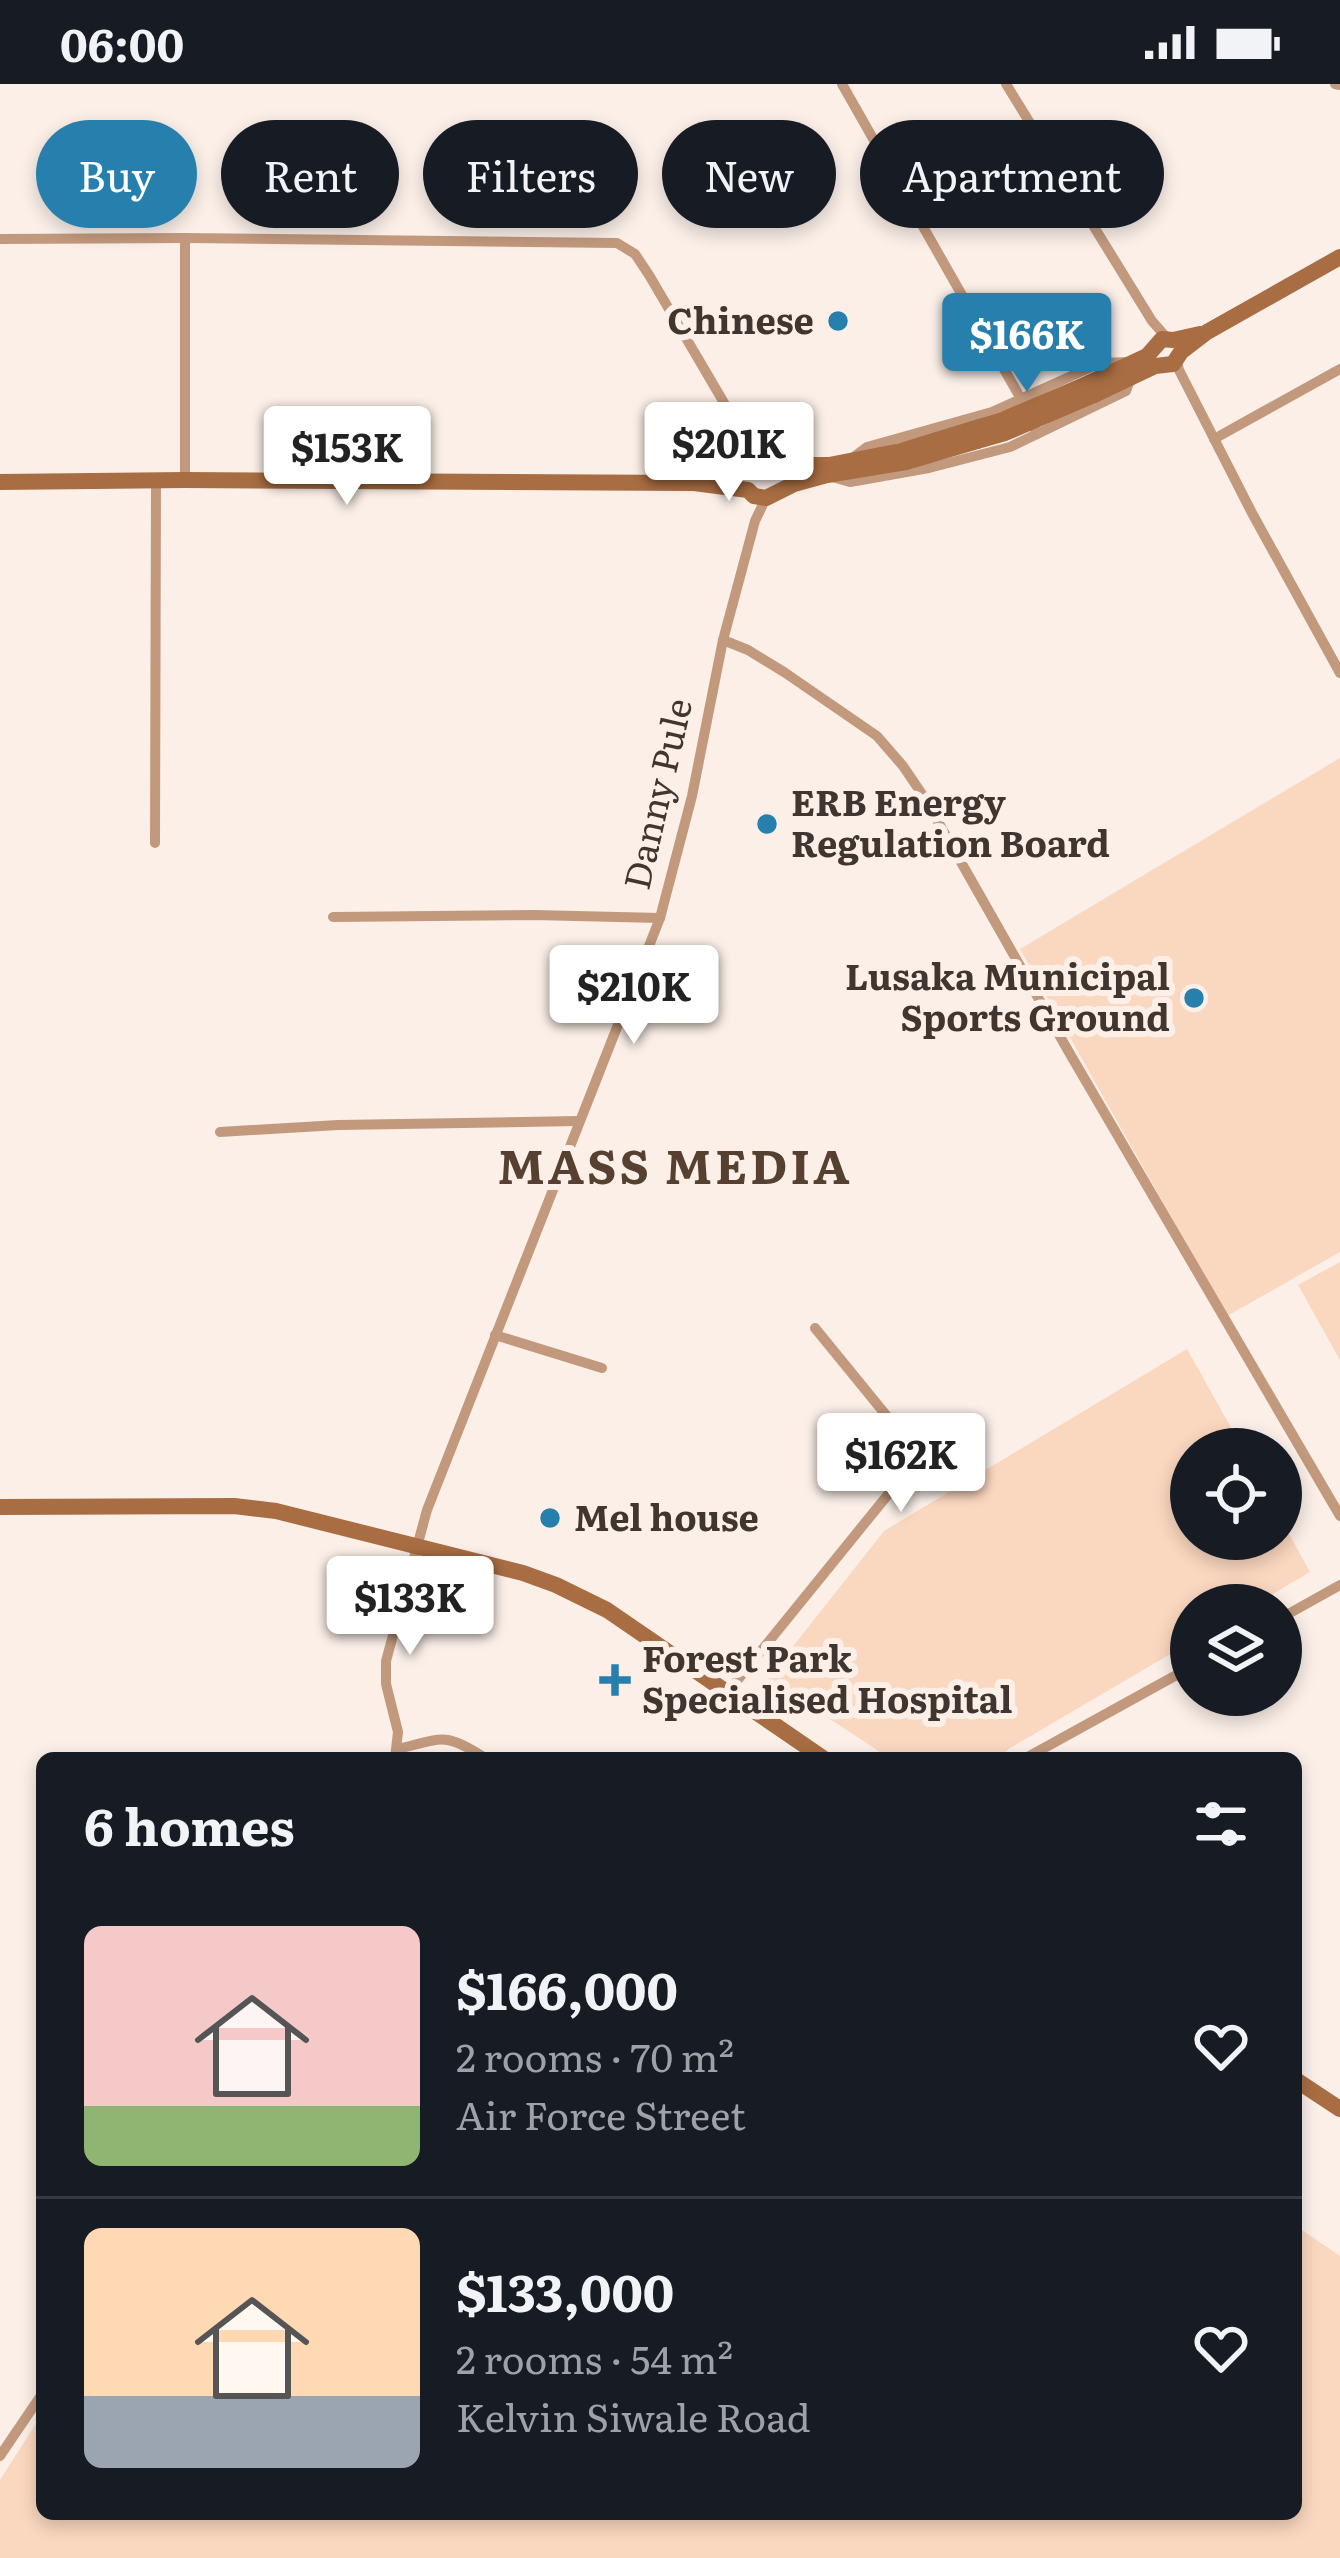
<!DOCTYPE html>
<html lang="en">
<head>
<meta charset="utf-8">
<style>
	:root { --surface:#171b24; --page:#20242c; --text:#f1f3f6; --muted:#9ea1a6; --line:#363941; --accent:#277fad }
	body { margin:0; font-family:Literata,serif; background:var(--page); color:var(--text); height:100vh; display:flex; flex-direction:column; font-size:45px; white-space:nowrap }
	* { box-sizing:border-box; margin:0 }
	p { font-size:39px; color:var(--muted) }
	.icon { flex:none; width:66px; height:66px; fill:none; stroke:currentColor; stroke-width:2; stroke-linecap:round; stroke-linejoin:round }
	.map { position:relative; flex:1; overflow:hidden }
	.side { position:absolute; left:36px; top:1668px; width:1266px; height:768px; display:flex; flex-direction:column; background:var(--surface); border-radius:18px; box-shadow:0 6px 18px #0003 }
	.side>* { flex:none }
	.top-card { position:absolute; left:36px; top:36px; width:1269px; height:108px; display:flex; gap:24px }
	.buttons { position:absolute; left:1170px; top:1344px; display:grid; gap:24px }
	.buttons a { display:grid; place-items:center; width:132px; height:132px; border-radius:50%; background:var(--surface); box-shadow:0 6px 18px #0003; font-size:60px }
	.price { position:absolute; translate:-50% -102px; padding:0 27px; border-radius:12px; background:#fff; color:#222; font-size:39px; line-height:78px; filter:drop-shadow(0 3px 6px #0008) }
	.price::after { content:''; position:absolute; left:50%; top:72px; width:36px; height:27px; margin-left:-18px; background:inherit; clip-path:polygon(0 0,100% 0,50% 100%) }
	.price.on { background:var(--accent); color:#fff }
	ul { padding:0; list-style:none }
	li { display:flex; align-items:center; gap:36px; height:300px; padding:0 48px }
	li+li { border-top:3px solid var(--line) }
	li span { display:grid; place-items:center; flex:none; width:336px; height:240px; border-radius:18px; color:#555 }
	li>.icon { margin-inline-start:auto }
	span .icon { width:144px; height:144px; fill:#fffc; stroke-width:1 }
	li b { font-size:51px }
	h2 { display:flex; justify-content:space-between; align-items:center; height:144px; padding:0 48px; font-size:51px }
	.chip { padding:0 42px; border-radius:54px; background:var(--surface); box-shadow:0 6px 18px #0003; font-size:42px; line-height:108px }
	.chip.on { background:var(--accent); color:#fff }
	.status { display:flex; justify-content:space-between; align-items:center; height:84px; padding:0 60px; background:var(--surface); direction:ltr }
	.status svg { height:33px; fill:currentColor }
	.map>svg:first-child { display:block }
</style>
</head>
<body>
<div class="status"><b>06:00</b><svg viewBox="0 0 49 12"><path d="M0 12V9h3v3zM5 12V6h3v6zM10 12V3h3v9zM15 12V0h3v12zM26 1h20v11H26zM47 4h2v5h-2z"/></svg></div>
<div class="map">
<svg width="1340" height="2474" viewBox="0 0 1340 2474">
	<rect width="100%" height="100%" fill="#fbefe8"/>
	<g fill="#fad7bf">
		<path d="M1340,674v494l-113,64 -207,-367z"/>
		<path d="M1340,1178v98l-42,-75z"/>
		<path d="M1187,1265l56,100h-52v90h90v-20l29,53 -56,33h-63v37l-181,106 -11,10h-110l-121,-80 116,-147z"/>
		<path d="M1296,2142l44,30v302h-1340v-78l42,-66v100h1254z"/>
	</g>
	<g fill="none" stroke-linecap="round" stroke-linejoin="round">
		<g stroke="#c2997d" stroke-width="10">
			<path d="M842,0l179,315 16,35"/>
			<path d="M1006,0l146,237 15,17"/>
			<path d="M1335,0l5,1"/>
			<path d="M0,155l185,-1 432,5 18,11 14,21 108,184"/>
			<path d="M1177,277l2,9 73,143 88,160"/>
			<path d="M1214,355l126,-70"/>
			<path d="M855,372l12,-9 125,-35 108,-49 30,-1"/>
			<path d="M832,393l18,5 79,-14 81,-21 116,-56 4,-11"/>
			<path d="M185,396v-242"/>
			<path d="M723,556l25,10 36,22 93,64 26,30 21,31 146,257 270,462"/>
			<path d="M155,759l1,-362"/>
			<path d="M333,833l201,-2 126,3"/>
			<path d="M220,1048l118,-7 241,-4"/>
			<path d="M495,1251l107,33"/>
			<path d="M1281,1534l59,-33"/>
			<path d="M727,1609l172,-212 13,-24 -4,-15 -93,-114"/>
			<path d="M398,1665c45,-11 47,-17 87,9"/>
			<path d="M395,1674l3,-26 -12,-48v-23l41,-151 233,-592 32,-122 31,-156 32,-119 11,-23"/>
			<path d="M1026,1674l165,-91"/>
			<path d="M0,2372l42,-62"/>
		</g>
		<g stroke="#a86d42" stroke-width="16">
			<path d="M1089,299l58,-27 15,-17 11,1 27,-6"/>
			<path d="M1094,311l61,-29 18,-2 8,-12 26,-20 133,-75"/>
			<path d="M709,396l15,-2 33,-19h11l23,6h38l72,-14 72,-22"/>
			<path d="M0,398l185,-2 509,3 54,7 6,6 12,2 28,-14 33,-9 79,-13 71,-21"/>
			<path d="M0,1423l234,-1 42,5 247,62 33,12 51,25 216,148"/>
			<path d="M1296,1996l44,29"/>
		</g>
		<g stroke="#a86d42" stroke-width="16">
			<path d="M973,345l27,-8 89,-38"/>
			<path d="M977,357l28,-8 89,-38"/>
		</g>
	</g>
	<g fill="#277fad" stroke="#fbefe8" stroke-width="4.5">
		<circle cx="838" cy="237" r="12"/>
		<circle cx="767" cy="740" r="12"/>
		<circle cx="1194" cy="914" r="12"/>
		<circle cx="550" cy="1434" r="12"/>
		<path d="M609 1578h12v12h12v12h-12v12h-12v-12h-12v-12h12z"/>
	</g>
	<g text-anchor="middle" stroke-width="12" stroke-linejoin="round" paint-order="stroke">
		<g font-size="36" font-weight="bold" fill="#41362f" stroke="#fbefe8" text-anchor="start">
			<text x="814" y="250" text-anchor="end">Chinese</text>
			<text x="791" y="732">ERB Energy<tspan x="791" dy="41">Regulation Board</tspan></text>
			<text x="1170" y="906" text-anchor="end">Lusaka Municipal<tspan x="1170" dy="41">Sports Ground</tspan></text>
			<text x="574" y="1447">Mel house</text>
			<text x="642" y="1588">Forest Park<tspan x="642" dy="41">Specialised Hospital</tspan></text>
		</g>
		<g font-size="36" fill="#41362f" stroke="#fbefe8">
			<text transform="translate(658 710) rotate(-77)" y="13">Danny Pule</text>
		</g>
		<g font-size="48" font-weight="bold" letter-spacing="3" fill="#564030" stroke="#fbefe8">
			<text x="675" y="1100">MASS MEDIA</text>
		</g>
	</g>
</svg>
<div class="buttons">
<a><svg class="icon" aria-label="locate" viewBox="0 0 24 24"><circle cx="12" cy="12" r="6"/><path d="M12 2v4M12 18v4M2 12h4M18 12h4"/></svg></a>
<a><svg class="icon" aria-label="layers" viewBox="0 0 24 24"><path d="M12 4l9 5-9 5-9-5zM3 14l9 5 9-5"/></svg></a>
</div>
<b class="price on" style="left:1027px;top:311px">$166K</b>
<b class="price" style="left:729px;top:420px">$201K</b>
<b class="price" style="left:347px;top:424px">$153K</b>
<b class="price" style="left:634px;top:963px">$210K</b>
<b class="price" style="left:901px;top:1431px">$162K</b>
<b class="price" style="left:410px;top:1574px">$133K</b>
<div class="top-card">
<a class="chip on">Buy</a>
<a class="chip">Rent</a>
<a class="chip">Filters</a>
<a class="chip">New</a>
<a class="chip">Apartment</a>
</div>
<section class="side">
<h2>6 homes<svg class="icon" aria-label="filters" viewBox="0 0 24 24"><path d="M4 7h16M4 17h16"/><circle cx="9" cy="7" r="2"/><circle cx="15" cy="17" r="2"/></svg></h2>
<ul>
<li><span style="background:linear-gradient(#f6c9c9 75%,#8fb573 0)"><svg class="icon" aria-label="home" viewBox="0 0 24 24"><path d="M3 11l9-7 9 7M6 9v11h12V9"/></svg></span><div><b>$166,000</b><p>2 rooms · 70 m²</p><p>Air Force Street</p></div><svg class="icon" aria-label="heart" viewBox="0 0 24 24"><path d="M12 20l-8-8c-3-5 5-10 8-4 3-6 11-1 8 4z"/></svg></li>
<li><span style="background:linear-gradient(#ffd9b3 70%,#9aa5b1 0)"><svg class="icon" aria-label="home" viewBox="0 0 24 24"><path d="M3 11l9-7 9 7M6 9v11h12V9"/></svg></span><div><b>$133,000</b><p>2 rooms · 54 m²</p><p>Kelvin Siwale Road</p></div><svg class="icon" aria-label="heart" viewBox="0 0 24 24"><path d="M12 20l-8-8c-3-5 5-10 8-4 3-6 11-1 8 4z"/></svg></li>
</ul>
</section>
</div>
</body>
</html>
